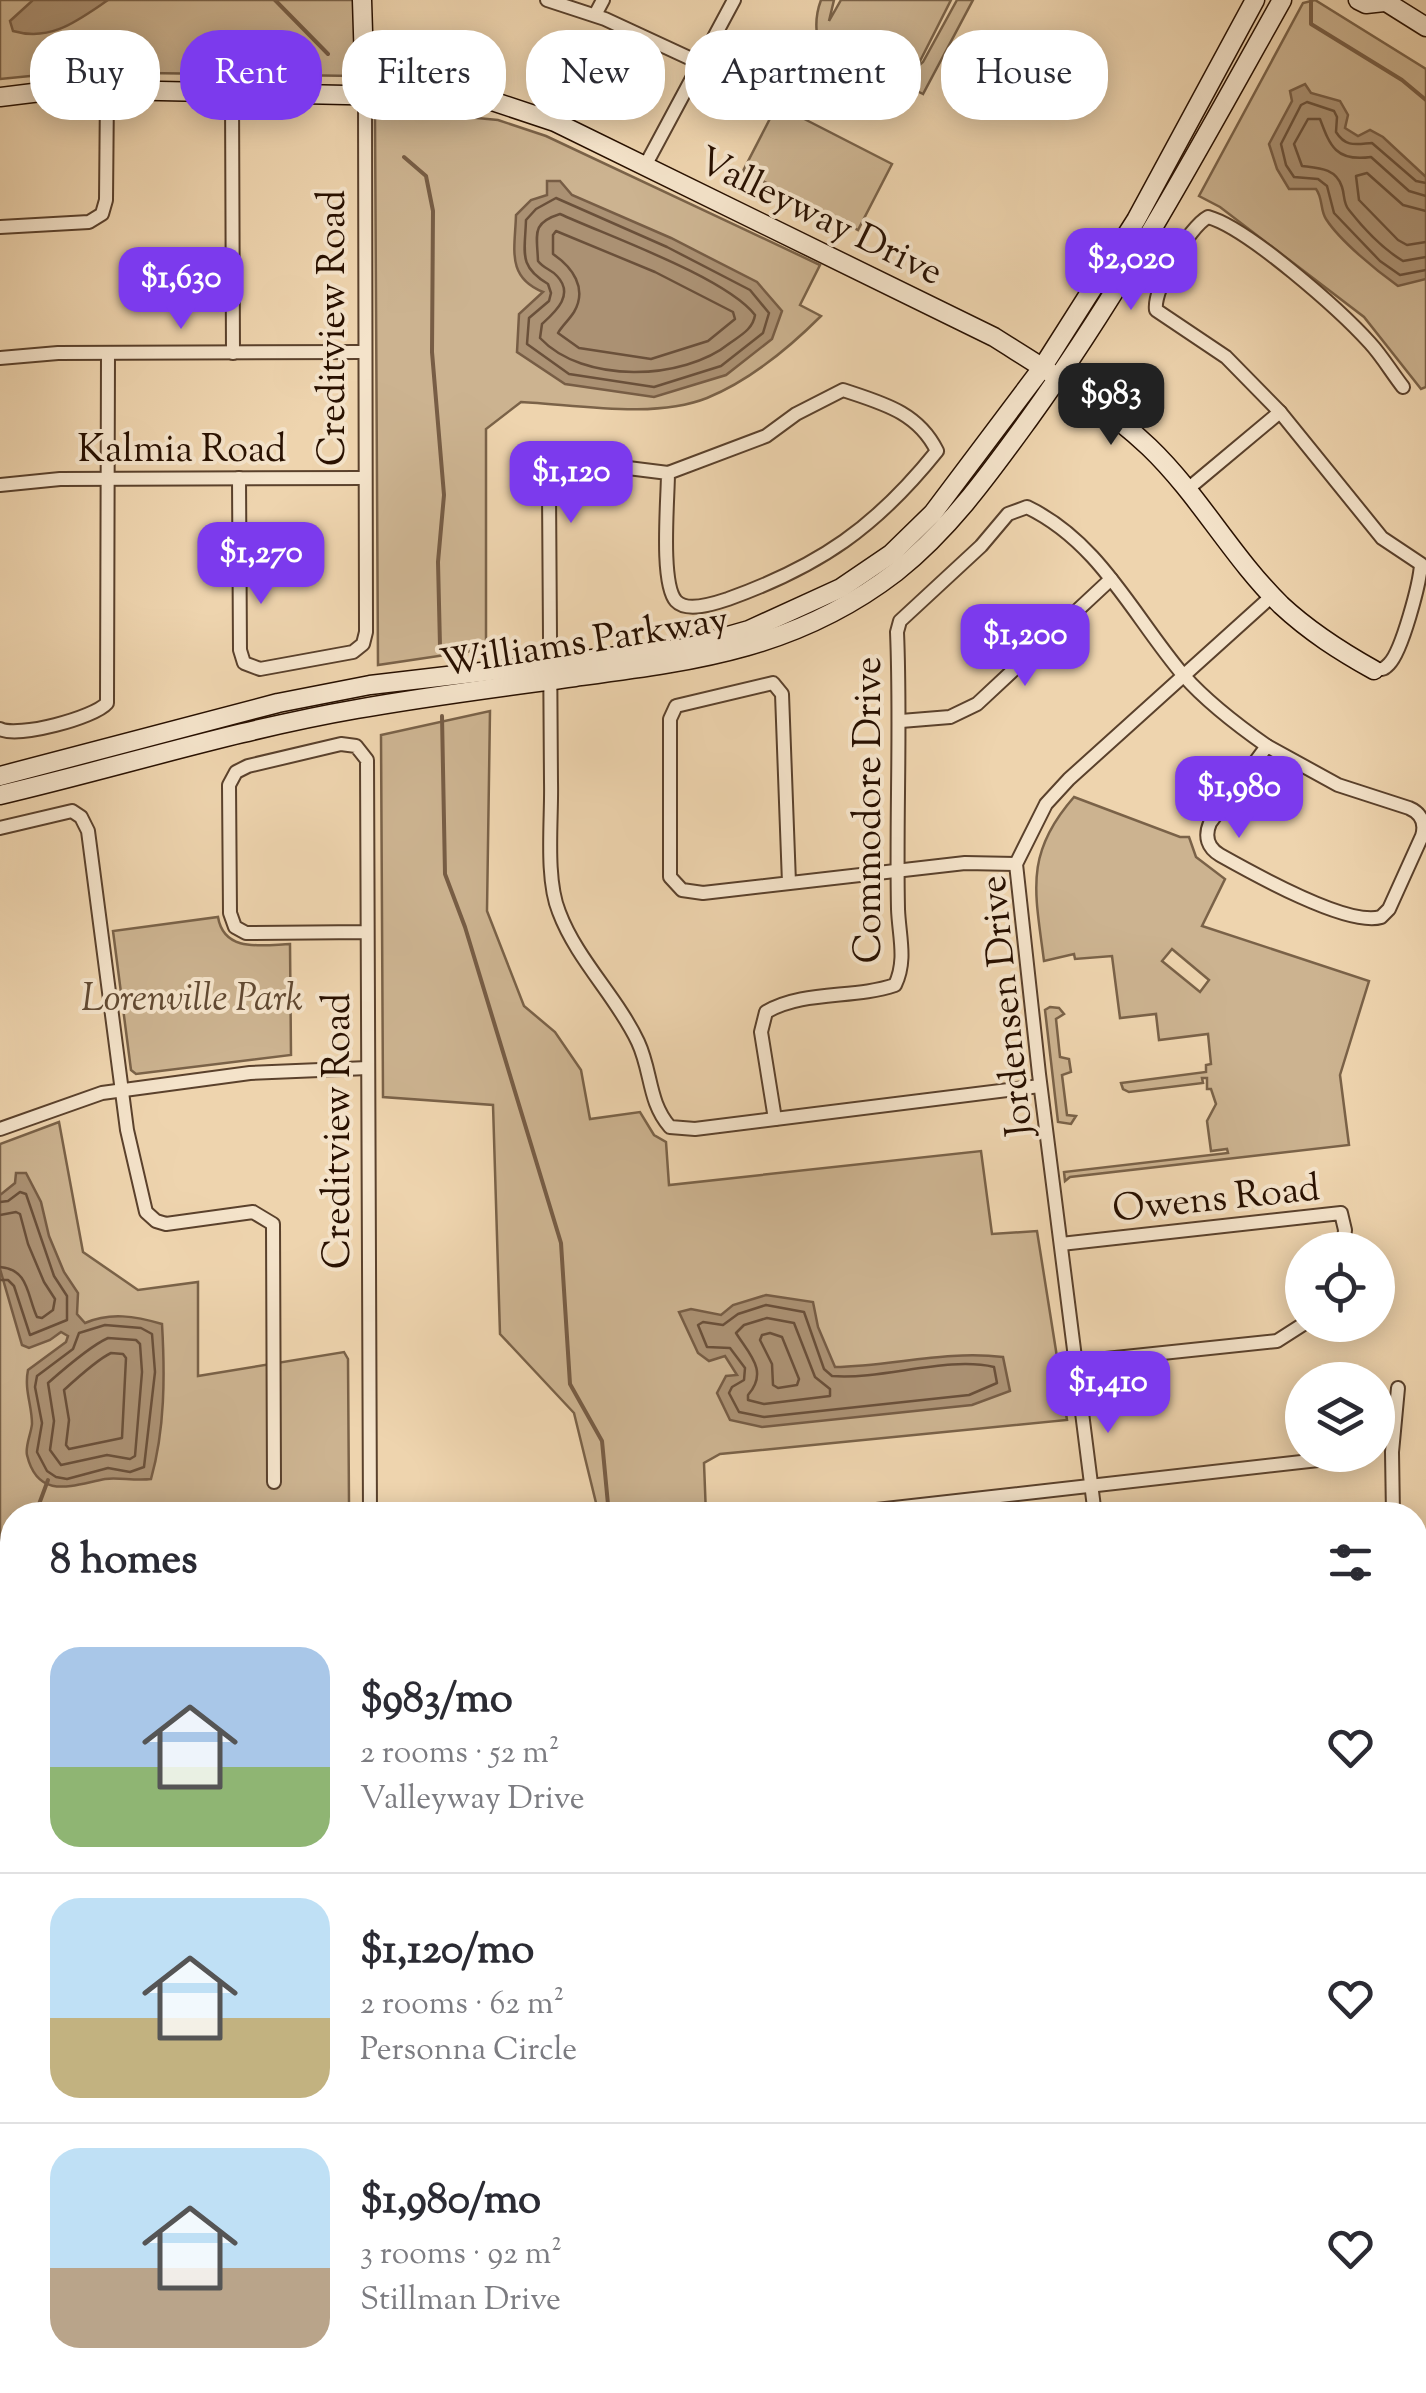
<!DOCTYPE html>
<html lang="en">
<head>
<meta charset="utf-8">
<style>
	:root { --surface:#fff; --page:#f2f2f3; --text:#2b2b33; --muted:#7c7c81; --line:#e1e1e2; --accent:#7c3aed }
	body { margin:0; font-family:"Sorts Mill Goudy",serif; background:var(--page); color:var(--text); height:100vh; display:flex; flex-direction:column; font-size:38px; white-space:nowrap }
	* { box-sizing:border-box; margin:0 }
	p { font-size:32px; color:var(--muted) }
	.icon { flex:none; width:55px; height:55px; fill:none; stroke:currentColor; stroke-width:2; stroke-linecap:round; stroke-linejoin:round }
	.map { position:relative; flex:1; overflow:hidden }
	.drawer { position:absolute; left:0px; top:1502px; width:1428px; height:892px; display:flex; flex-direction:column; background:var(--surface); border-radius:40px 40px 0 0; box-shadow:0 5px 25px #0003 }
	.drawer>* { flex:none }
	.hud { position:absolute; left:30px; top:30px; width:1368px; height:90px; display:flex; gap:20px }
	.fabs { position:absolute; left:1285px; top:1232px; display:grid; gap:20px }
	.fabs a { display:grid; place-items:center; width:110px; height:110px; border-radius:50%; background:var(--surface); box-shadow:0 5px 25px #0003; font-size:50px }
	.price { position:absolute; translate:-50% -85px; padding:0 22px; border-radius:20px; background:var(--accent); color:#fff; font-size:32px; line-height:65px; filter:drop-shadow(0 2px 5px #0008) }
	.price::after { content:''; position:absolute; left:50%; top:60px; width:30px; height:22px; margin-left:-15px; background:inherit; clip-path:polygon(0 0,100% 0,50% 100%) }
	.price.active { background:#222; color:#fff }
	ul { padding:0; list-style:none }
	li { display:flex; align-items:center; gap:30px; height:250px; padding:0 50px }
	li+li { border-top:2px solid var(--line) }
	li span { display:grid; place-items:center; flex:none; width:280px; height:200px; border-radius:30px; color:#555 }
	li>.icon { margin-inline-start:auto }
	span .icon { width:120px; height:120px; fill:#fffc; stroke-width:1 }
	li b { font-size:42px }
	h2 { display:flex; justify-content:space-between; align-items:center; height:120px; padding:0 50px; font-size:42px }
	.tag { padding:0 35px; border-radius:40px; background:var(--surface); box-shadow:0 5px 25px #0003; font-size:35px; line-height:90px }
	.tag.active { background:var(--accent); color:#fff }
	.map>svg:first-child { display:block }
</style>
</head>
<body>
<div class="map">
<svg width="1426" height="2393" viewBox="0 0 1426 2393">
	<rect width="100%" height="100%" fill="#eed4ae"/>
	<filter id="stains"><feTurbulence type="fractalNoise" baseFrequency=".002" numOctaves="4"/><feColorMatrix values="0 0 0 0 .2 0 0 0 0 .09 0 0 0 0 .02 0 0 0 .5 -.17"/></filter>
	<radialGradient id="worn" r=".72"><stop offset=".6" stop-color="#630" stop-opacity="0"/><stop offset="1" stop-color="#630" stop-opacity=".3"/></radialGradient>
	<g fill="#ccb390" stroke="#7a6248" stroke-width="2.5" fill-rule="evenodd">
		<path d="M0,0h355l1,70 -1,6 -284,-4 -71,7z"/>
		<path d="M821,0h13l-5,21 12,-21h110l-34,67 6,-5 34,-62h16l-50,94c-22,-11 -23,0 -45,-2 -46,-3 -73,-50 -57,-92zM831,41h1l67,35c-30,10 -56,-8 -68,-35z"/>
		<path d="M1315,0l111,69v318l-5,2 -57,-72 -144,-110 -21,-11 104,-193z"/>
		<path d="M777,105l115,59 -34,66 -115,-59z"/>
		<path d="M382,109l116,11 48,16 274,129 -20,40 21,11c-33,33 -70,64 -114,82 -53,21 -129,7 -186,4l-35,27v220l-108,16 -3,-546z"/>
		<path d="M490,711l-3,200 37,95 31,26 26,38 9,49 50,-7 14,23 12,7 3,43 312,-34 11,83 45,-3 30,189 -347,34 -16,9 2,52h-107l-25,-102 -74,-79 -7,-229 -110,-8 -2,-362z"/>
		<path d="M1074,797l106,40h9l7,20 29,22 -23,47 167,55 -29,94 9,70 -279,32 -5,4 -1,-9 164,-19 -1,-4 -16,2 -4,-30 9,-17 -5,-15h-4v-11h-5l1,5 -74,9 -6,-3 -2,-6 85,-11v-7l5,-1 -3,-30 -49,6 -3,-26 -36,4 -8,-62 -37,3 -1,-5 -30,7c-9,-70 -20,-107 30,-164zM1172,949l37,31 -9,12 -38,-31z"/>
		<path d="M218,917c6,36 44,28 72,27l1,111 -155,19 -5,-4 -18,-139z"/>
		<path d="M1050,1007l9,1 5,6 -8,5 4,38 9,2 2,13 -9,3 5,40 9,1 -5,8 -13,-2 -13,-112z"/>
		<path d="M59,1122l24,130 55,38 60,-8v94l146,-24 4,7 1,144 -82,12h-255v360l-12,-83v-648z"/>
		<path d="M12,1941v298l-12,-1v-222z"/>
		<path d="M1415,2233l11,2v158h-78v-10l67,-1z"/>
		<path d="M0,2266l12,2v114l39,1v10h-51z"/>
		<path d="M682,2383v-1l121,1 -2,10h-121z"/>
	</g>
	<g fill="#ab9173" stroke="#775d45" stroke-width="2.5">
		<path d="M33,0h75c-31,21 -57,42 -95,31l-3,-10z"/>
		<path d="M1305,84l6,9 29,8 8,14 -3,13 13,8 12,-6 13,7 43,40v102l-28,7c-21,-15 -58,-45 -72,-67 -6,-9 -3,-21 -10,-30h-27l-12,-20 -8,-25 23,-43 -2,-10z"/>
		<path d="M547,181h13l12,14 99,43 86,44 25,29 -10,28 -46,36 -72,22 -89,-13 -48,-32 2,-38 24,-22c-37,-15 -28,-43 -27,-77l15,-15 16,-5z"/>
		<path d="M16,1173h10l15,29 8,34 15,36 14,21 -1,21 8,9c25,-11 50,-7 77,1 3,51 3,105 -11,155 -16,2 -34,-2 -46,0 -32,6 -67,22 -78,-24 -2,-9 4,-21 5,-31 0,-19 -8,-34 -4,-54l38,-28 2,-6 -7,-4 -11,8 -21,8 -7,-3 -22,-76v-74l15,-12z"/>
		<path d="M766,1295l47,7 5,25 17,40c56,-1 112,-17 168,-10l7,34 -38,14 -210,22 -32,-7 -13,-27 9,-17 11,-1 -12,-19 -16,5 -11,-8 -19,-41 12,-3 30,6 12,-10z"/>
	</g>
	<g fill="none" stroke-linecap="round" stroke-linejoin="round">
		<g stroke="#6a503a" stroke-width="2.5">
			<path d="M1426,183l-10,-2 -44,-38c-15,1 -26,5 -36,-11l1,-15 -3,-6 -27,-9 -6,3 -20,39 5,21 8,12 24,2 9,7 7,27 46,48 20,14 26,-5"/>
			<path d="M1426,196l-17,-5 -38,-34c-35,5 -41,-11 -51,-38h-12l-14,25 8,22c16,2 34,2 40,21 3,9 1,16 7,23 15,19 34,39 54,51l23,-4"/>
			<path d="M556,198l111,49 83,43 19,23 -6,20 -42,33 -67,21 -85,-13 -42,-30 2,-26 20,-17 2,-8 -3,-9c-30,-18 -23,-31 -22,-64l10,-11z"/>
			<path d="M1426,211l-23,-6 -36,-32 -11,3 3,24 39,40 9,5 19,-3"/>
			<path d="M560,214c48,22 165,63 195,101 -2,14 -14,20 -25,28 -47,38 -147,41 -190,-5l2,-14c13,-12 33,-29 15,-48 -6,-7 -13,-7 -19,-15 -1,-27 -7,-38 22,-47z"/>
			<path d="M556,231l99,41 78,40 2,7 -27,22 -57,18 -72,-11 -21,-15c4,-7 11,-13 16,-21 14,-24 -2,-45 -21,-58v-19z"/>
			<path d="M0,1202l8,-1 12,-9 6,2 28,82 13,20v24l-37,15 -16,-49 -6,-6h-8"/>
			<path d="M0,1215l16,-3 4,2 8,30 16,38 11,17 -2,11 -11,8 -5,-1c-10,-21 -8,-48 -37,-50"/>
			<path d="M766,1305l38,7 20,57 8,7c51,4 115,-20 162,-9l3,16 -28,12 -205,22 -25,-5 -10,-19 3,-6 12,-7 1,-12 -15,-20 -23,-1 -9,-22 5,-3 20,3 15,-11z"/>
			<path d="M767,1318l27,5 21,54 15,12v7l-66,8 -16,-4v-5c21,-24 1,-41 -12,-62l8,-8z"/>
			<path d="M105,1325l36,3 11,6 3,38 -11,95 -14,5 -22,-4 -41,11 -11,-2 -9,-6 -10,-19 5,-29 -7,-36 2,-11 36,-27 6,-16z"/>
			<path d="M770,1333l12,4 17,42 -2,6 -19,3 -5,-3 -1,-21 -12,-24 2,-5z"/>
			<path d="M108,1338l28,2 4,4 2,28 -7,84 -5,3 -23,-4 -46,10 -11,-15 4,-29 -6,-38c17,-15 42,-37 60,-45z"/>
			<path d="M111,1353l12,1 3,4 -4,80 -53,11 -3,-4 3,-25 -5,-30c12,-11 34,-31 47,-37z"/>
		</g>
		<g stroke="#775d45" stroke-width="4">
			<path d="M275,0l53,54"/>
			<path d="M1311,1v23l91,56 24,20"/>
			<path d="M404,157l22,19 7,35 -1,141 12,143 -6,67 2,84"/>
			<path d="M442,716l3,158 20,53 96,316 9,141 32,57 7,74"/>
			<path d="M35,1515l13,-35"/>
			<path d="M12,1577l-7,21 7,36"/>
			<path d="M736,2382v11"/>
			<path d="M12,2393l1,-11"/>
		</g>
		<defs>
			<g id="street">
				<path d="M547,0l58,19 95,44"/>
				<path d="M595,15l8,-15"/>
				<path d="M232,94l1,259"/>
				<path d="M645,166l89,-166"/>
				<path d="M0,227l89,-5 13,-8 4,-14 1,-109"/>
				<path d="M0,358l58,-5 307,-1"/>
				<path d="M668,473c0,26 -8,110 8,128 11,12 40,2 52,-2 92,-33 148,-72 209,-148 -19,-39 -55,-48 -94,-61l-47,24 -30,22 -98,37 -80,-10h-22l-13,8 -4,20c1,97 2,194 2,291 1,37 -6,96 8,130 18,48 58,85 79,130 14,30 10,60 32,85l25,2 345,-43"/>
				<path d="M239,478l1,172 4,13 16,6 93,-17 10,-8 3,-12 -1,-535"/>
				<path d="M0,485l60,-6 304,-1"/>
				<path d="M1189,488l91,-76"/>
				<path d="M1374,670c9,-1 9,0 15,-6 13,-13 31,-81 32,-100l-39,-26 -102,-126 -54,-55 -70,-47c-3,-21 33,-83 52,-93 40,11 133,94 162,126 12,13 22,30 33,44"/>
				<path d="M901,721l49,-4 27,-13 134,-125"/>
				<path d="M0,729c18,9 94,-11 107,-26l1,-350"/>
				<path d="M1267,746l71,39 71,23c12,5 17,15 13,28l-33,73 -8,8c-33,10 -129,-44 -161,-62 -12,-7 -16,-18 -10,-32z"/>
				<path d="M0,828l72,-17 9,6 7,14 39,299 19,82 10,9 10,3 87,-12 20,12 1,258"/>
				<path d="M789,883l-7,-189 -9,-11 -97,23 -6,13v158l12,13 21,3 262,-30 51,1"/>
				<path d="M367,932l-121,1 -11,-6 -5,-14 -1,-128 7,-13 12,-6 93,-22 15,2 11,14 3,755"/>
				<path d="M775,1119l-14,-87 5,-20c38,-22 88,-13 129,-27 12,-25 4,-49 3,-76 -2,-92 3,-184 -1,-277l3,-11 81,-75 27,-32 19,-7c73,35 106,109 157,169 24,27 53,49 83,70"/>
				<path d="M0,1129l102,-36 148,-20 118,-5"/>
				<path d="M1061,1244l280,-31 4,17 -2,20"/>
				<path d="M1077,1362l200,-21 25,-16"/>
				<path d="M527,1513v2"/>
				<path d="M832,1515l531,-60"/>
				<path d="M1095,1515l-56,-441 -23,-210 30,-60 23,-25 204,-184"/>
				<path d="M1393,1515l-1,-63 6,-64"/>
				<path d="M1415,1787l3,31 -3,6"/>
				<path d="M1415,2216l11,-1"/>
				<path d="M0,2252l12,1"/>
				<path d="M121,2382v11"/>
				<path d="M378,2382v11"/>
				<path d="M1334,2382v11"/>
				<path d="M529,2393h33"/>
				<path d="M607,2393l3,-11"/>
				<path d="M873,2393l2,-11"/>
				<path d="M889,2393l105,-11"/>
			</g>
			<g id="secondary">
				<path d="M362,0l3,97"/>
				<path d="M1358,0l8,4 18,-2"/>
				<path d="M1383,0l43,27"/>
				<path d="M0,97l65,-8 418,9 72,24 439,215c52,33 110,67 155,110 50,48 83,110 132,158 29,27 59,46 93,65"/>
				<path d="M0,776l278,-73 92,-18 316,-37 63,-18 92,-42 50,-34 42,-41 109,-145 94,-148 119,-220"/>
				<path d="M0,795c119,-28 236,-65 357,-86 72,-13 145,-22 218,-32 120,-16 221,-28 321,-105 54,-43 93,-98 133,-153 96,-133 173,-276 253,-419"/>
			</g>
		</defs>
		<use href="#street" stroke="#5a412c" stroke-width="16"/>
		<use href="#secondary" stroke="#281000" stroke-width="21"/>
		<use href="#street" stroke="#f4e3ca" stroke-width="12"/>
		<use href="#secondary" stroke="#f4e3ca" stroke-width="18"/>
	</g>
	<g text-anchor="middle" stroke-width="8" stroke-linejoin="round" paint-order="stroke">
		<g font-size="38" fill="#281000" stroke="#f4e3ca">
			<text transform="translate(821 215) rotate(26)" y="13">Valleyway Drive</text>
			<text transform="translate(331 328) rotate(-90)" y="13">Creditview Road</text>
			<text x="182" y="461">Kalmia Road</text>
			<text transform="translate(584 640) rotate(-9)" y="13">Williams Parkway</text>
			<text transform="translate(867 810) rotate(-90)" y="13">Commodore Drive</text>
			<text transform="translate(1005 1006) rotate(-96)" y="13">Jordensen Drive</text>
			<text transform="translate(336 1131) rotate(-90)" y="13">Creditview Road</text>
			<text transform="translate(1216 1197) rotate(-6)" y="13">Owens Road</text>
		</g>
		<g font-size="38" font-style="italic" fill="#614932" stroke="#f4e3ca">
			<text x="192" y="1010">Lorenville Park</text>
		</g>
	</g>
	<rect width="100%" height="100%" filter="url(#stains)"/>
	<rect width="100%" height="100%" fill="url(#worn)"/>
</svg>
<div class="fabs">
<a><svg class="icon" aria-label="locate" viewBox="0 0 24 24"><circle cx="12" cy="12" r="6"/><path d="M12 2v4M12 18v4M2 12h4M18 12h4"/></svg></a>
<a><svg class="icon" aria-label="layers" viewBox="0 0 24 24"><path d="M12 4l9 5-9 5-9-5zM3 14l9 5 9-5"/></svg></a>
</div>
<b class="price" style="left:1131px;top:313px">$2,020</b>
<b class="price" style="left:181px;top:332px">$1,630</b>
<b class="price active" style="left:1111px;top:448px">$983</b>
<b class="price" style="left:571px;top:526px">$1,120</b>
<b class="price" style="left:261px;top:607px">$1,270</b>
<b class="price" style="left:1025px;top:689px">$1,200</b>
<b class="price" style="left:1239px;top:841px">$1,980</b>
<b class="price" style="left:1108px;top:1436px">$1,410</b>
<div class="hud">
<a class="tag">Buy</a>
<a class="tag active">Rent</a>
<a class="tag">Filters</a>
<a class="tag">New</a>
<a class="tag">Apartment</a>
<a class="tag">House</a>
</div>
<section class="drawer">
<h2>8 homes<svg class="icon" aria-label="filters" viewBox="0 0 24 24"><path d="M4 7h16M4 17h16"/><circle cx="9" cy="7" r="2"/><circle cx="15" cy="17" r="2"/></svg></h2>
<ul>
<li><span style="background:linear-gradient(#a9c7e8 60%,#8fb573 0)"><svg class="icon" aria-label="home" viewBox="0 0 24 24"><path d="M3 11l9-7 9 7M6 9v11h12V9"/></svg></span><div><b>$983/mo</b><p>2 rooms · 52 m²</p><p>Valleyway Drive</p></div><svg class="icon" aria-label="heart" viewBox="0 0 24 24"><path d="M12 20l-8-8c-3-5 5-10 8-4 3-6 11-1 8 4z"/></svg></li>
<li><span style="background:linear-gradient(#bfe0f5 60%,#c2b280 0)"><svg class="icon" aria-label="home" viewBox="0 0 24 24"><path d="M3 11l9-7 9 7M6 9v11h12V9"/></svg></span><div><b>$1,120/mo</b><p>2 rooms · 62 m²</p><p>Personna Circle</p></div><svg class="icon" aria-label="heart" viewBox="0 0 24 24"><path d="M12 20l-8-8c-3-5 5-10 8-4 3-6 11-1 8 4z"/></svg></li>
<li><span style="background:linear-gradient(#bfe0f5 60%,#b9a48a 0)"><svg class="icon" aria-label="home" viewBox="0 0 24 24"><path d="M3 11l9-7 9 7M6 9v11h12V9"/></svg></span><div><b>$1,980/mo</b><p>3 rooms · 92 m²</p><p>Stillman Drive</p></div><svg class="icon" aria-label="heart" viewBox="0 0 24 24"><path d="M12 20l-8-8c-3-5 5-10 8-4 3-6 11-1 8 4z"/></svg></li>
</ul>
</section>
</div>
</body>
</html>
